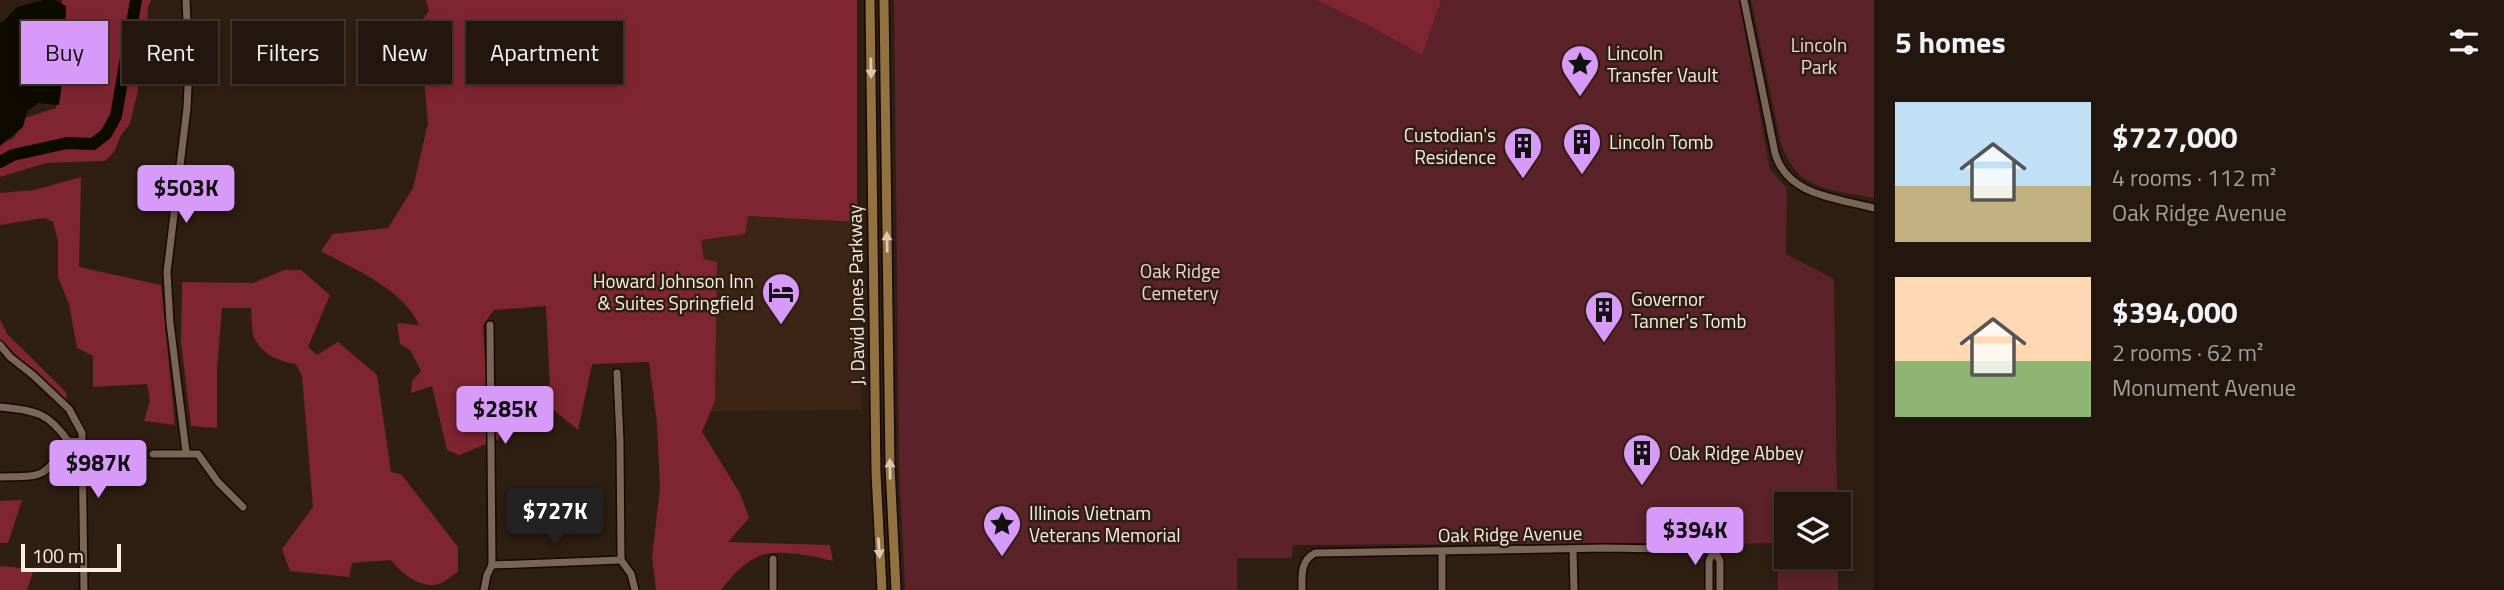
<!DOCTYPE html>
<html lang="en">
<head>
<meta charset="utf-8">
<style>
	:root { --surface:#23160e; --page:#2f231c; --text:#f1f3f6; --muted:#a39f9e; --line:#40352e; --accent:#d89af8 }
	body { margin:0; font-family:"Titillium Web",sans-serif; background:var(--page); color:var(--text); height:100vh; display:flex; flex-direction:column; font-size:26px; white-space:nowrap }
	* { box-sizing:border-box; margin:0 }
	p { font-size:23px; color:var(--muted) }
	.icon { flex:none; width:38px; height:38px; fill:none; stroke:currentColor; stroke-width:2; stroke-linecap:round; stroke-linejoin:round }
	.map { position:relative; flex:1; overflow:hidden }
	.side { display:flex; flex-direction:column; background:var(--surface); width:630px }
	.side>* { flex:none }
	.guide { position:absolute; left:21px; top:21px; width:665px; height:63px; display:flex; gap:14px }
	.controls { position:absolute; left:1774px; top:492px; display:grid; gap:14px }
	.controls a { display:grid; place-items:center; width:77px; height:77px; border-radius:0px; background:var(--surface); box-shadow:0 4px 10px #0003,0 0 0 2px var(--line); font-size:35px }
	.scale { position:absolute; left:21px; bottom:18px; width:100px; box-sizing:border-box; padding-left:7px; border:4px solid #f9ede5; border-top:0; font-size:19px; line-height:24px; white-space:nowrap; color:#f9ede5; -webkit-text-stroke:5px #2f1e12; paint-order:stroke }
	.price { position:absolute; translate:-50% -60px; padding:0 16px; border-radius:7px; background:var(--accent); color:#111; font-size:23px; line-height:46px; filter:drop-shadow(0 2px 4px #0008) }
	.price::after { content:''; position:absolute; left:50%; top:42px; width:21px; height:16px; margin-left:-10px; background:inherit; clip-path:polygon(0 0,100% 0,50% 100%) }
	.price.on { background:#222; color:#fff }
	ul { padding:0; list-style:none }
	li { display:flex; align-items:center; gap:21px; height:175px; padding:0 21px }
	li span { display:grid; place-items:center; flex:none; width:196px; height:140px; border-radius:0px; color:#555 }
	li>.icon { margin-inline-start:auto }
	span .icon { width:84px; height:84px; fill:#fffc; stroke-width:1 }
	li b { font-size:30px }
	h2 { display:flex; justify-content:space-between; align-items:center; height:84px; padding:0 21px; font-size:30px }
	.chip { padding:0 24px; border-radius:0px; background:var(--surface); box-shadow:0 4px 10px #0003,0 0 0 2px var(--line); font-size:24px; line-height:63px }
	.chip.on { background:var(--accent); color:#111 }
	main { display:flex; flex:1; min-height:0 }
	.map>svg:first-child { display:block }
</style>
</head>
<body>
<main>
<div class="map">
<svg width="1874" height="590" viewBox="0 0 1874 590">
	<rect width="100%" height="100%" fill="#2f1e12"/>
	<path fill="#3c2514" d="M747,216l110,6 5,188 -151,1 4,-11 2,-138 -13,-3 -3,-19 44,-6z"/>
	<g fill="#5c2229">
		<path d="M894,0h845l31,169 17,19 -1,66 48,25 3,225h-50v52l51,1v33h-60v-47l-53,1 -19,-4 -44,-2 -1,5 -368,2 -1,13h-55v32h-332l-6,-123z"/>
		<path d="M1751,0h123v198c-45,-9 -75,-6 -93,-54z"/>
	</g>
	<g fill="#7f2532">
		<path d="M62,0h89l-3,7 -2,41 -8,21v21l-8,34 -9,11 -7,17 -9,9 -59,2 -46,14v-34l14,-5 11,-20 31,-10z"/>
		<path d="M426,0h431v222l-109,-6 -3,18 -44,6 3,19 13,3 -2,139 -13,31 38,61 9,25 -21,24 102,3 3,16c-18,-5 -53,-12 -71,-6 -17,6 -30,21 -41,35h-65l-4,-33 8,-69 -3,-65 -8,-61 -57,2 -14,66 -27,-22 -5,-102 -52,4 -11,15 4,68 11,13 1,33 -40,16 -12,-5 -15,-64 -21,7 1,-12 9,-10 -11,-21 -10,-6 -3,-21 22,2c-17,-37 -64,-55 -98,-74l12,-17 55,-6 25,-40 15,-65 -9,-99 10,-13z"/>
		<path d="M1317,0h124l-19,55 -48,-27z"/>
		<path d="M81,177l-2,90 82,18 14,140 -31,-4 6,-20 -3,-17 -54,3v-31l-16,-8 -8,-44 -11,-27v-36l-5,-19 -9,-4 -44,7v-32l34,-3z"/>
		<path d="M284,270h17l29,25 -22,52 9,8 21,-13 39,33 14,97 10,2 57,73v25c-6,3 -13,10 -19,12 -19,5 -38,-11 -48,-24l-39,3 -3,14 -59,-6 -8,-22 31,-42 -11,-131 -6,-12c-16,-2 -35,-10 -42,-27 -3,-8 -2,-20 -3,-29h-29l-5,61v59l-26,-2 -10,-84 1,-60 71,1z"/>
		<path d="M0,319l7,15 59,58 1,11 -67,-63z"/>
		<path d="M22,500l-14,43h-8v-42z"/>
		<path d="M0,566l34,3 -7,21h-27z"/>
	</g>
	<path fill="#0d0a01" d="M43,0h12l11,6 -2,62 -5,37 -21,-2 -11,8 -4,16 -23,19v-123l4,-2 13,-14z"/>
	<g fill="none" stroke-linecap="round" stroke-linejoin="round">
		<path stroke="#0d0a01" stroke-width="12" d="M0,162l13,-7 54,-12 26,1 13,-10 10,-18 20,-116"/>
		<defs>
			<g id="minor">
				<path d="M1744,0l31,153c12,43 62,45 99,55"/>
				<path d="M0,345l10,12 23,18 36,34 13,24 2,157"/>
				<path d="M617,373l3,68 1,119 10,14 4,16"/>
				<path d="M0,407c35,4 47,4 68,34l15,1"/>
				<path d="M186,452l-16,-129 -3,-51 20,-164 2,-43 -3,-65"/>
				<path d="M153,454h45l20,28 25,25"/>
				<path d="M0,477c45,-1 43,2 68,-36"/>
				<path d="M1573,549l1,41"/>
				<path d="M1714,550l6,11v29"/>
				<path d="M1442,552v38"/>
				<path d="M773,559v31"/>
				<path d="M492,565l129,-5"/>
				<path d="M484,590l3,-15 5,-10 -2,-240"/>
				<path d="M1302,590c0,-15 -2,-29 13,-37l291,-5 108,2"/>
				<path d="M1709,590v-29l5,-11"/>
			</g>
			<g id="major">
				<path d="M870,0l6,473 6,117"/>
				<path d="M884,0l6,467 6,123"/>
			</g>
		</defs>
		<use href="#minor" stroke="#170801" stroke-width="10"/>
		<use href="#major" stroke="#170801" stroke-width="12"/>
		<use href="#minor" stroke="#7a6657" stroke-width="7"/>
		<use href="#major" stroke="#937242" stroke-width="9"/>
	</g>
	<defs><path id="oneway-solid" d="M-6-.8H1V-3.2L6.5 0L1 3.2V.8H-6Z" transform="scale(1.75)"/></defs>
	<g fill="#dac8b4">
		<use href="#oneway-solid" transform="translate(871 68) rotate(89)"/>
		<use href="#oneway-solid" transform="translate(887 242) rotate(-91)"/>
		<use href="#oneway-solid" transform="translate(890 469) rotate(-91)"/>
		<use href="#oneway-solid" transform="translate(879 548) rotate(86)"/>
	</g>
	<defs>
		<symbol id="sight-pin" viewBox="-11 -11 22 30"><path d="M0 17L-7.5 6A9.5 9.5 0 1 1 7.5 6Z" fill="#d89af8" stroke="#2f1e12"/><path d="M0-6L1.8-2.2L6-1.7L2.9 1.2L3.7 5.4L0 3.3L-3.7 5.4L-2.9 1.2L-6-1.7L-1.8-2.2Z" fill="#111"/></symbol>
		<symbol id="building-pin" viewBox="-11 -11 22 30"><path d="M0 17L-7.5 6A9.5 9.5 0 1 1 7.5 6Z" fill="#d89af8" stroke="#2f1e12"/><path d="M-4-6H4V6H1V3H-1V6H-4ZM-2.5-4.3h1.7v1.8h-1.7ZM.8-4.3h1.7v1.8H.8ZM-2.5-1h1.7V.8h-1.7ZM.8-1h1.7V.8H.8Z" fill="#111"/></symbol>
		<symbol id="hotel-pin" viewBox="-11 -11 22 30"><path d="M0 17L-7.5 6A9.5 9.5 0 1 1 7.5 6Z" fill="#d89af8" stroke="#2f1e12"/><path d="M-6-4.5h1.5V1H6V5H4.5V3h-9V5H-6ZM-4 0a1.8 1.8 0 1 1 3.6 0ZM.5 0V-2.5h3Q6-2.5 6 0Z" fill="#111"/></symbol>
	</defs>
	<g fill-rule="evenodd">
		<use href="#sight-pin" x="1558" y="42" width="44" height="60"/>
		<use href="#building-pin" x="1560" y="120" width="44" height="60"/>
		<use href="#building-pin" x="1501" y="124" width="44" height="60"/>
		<use href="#hotel-pin" x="759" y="270" width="44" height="60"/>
		<use href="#building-pin" x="1582" y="288" width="44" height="60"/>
		<use href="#building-pin" x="1620" y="431" width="44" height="60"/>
		<use href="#sight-pin" x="980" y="502" width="44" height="60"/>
	</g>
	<g text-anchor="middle" stroke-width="5" stroke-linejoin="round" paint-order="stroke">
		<g font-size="19" fill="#f0d5d5" stroke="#2f1e12">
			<text x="1819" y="52">Lincoln<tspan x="1819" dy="22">Park</tspan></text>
			<text x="1180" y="278">Oak Ridge<tspan x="1180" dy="22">Cemetery</tspan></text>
		</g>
		<g font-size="19" fill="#f9ede5" stroke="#2f1e12" text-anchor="start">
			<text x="1607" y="60">Lincoln<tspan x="1607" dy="22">Transfer Vault</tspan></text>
			<text x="1496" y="142" text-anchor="end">Custodian's<tspan x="1496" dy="22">Residence</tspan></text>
			<text x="1609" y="149">Lincoln Tomb</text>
			<text x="754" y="288" text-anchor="end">Howard Johnson Inn<tspan x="754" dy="22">&amp; Suites Springfield</tspan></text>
			<text x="1631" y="306">Governor<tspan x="1631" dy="22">Tanner's Tomb</tspan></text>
			<text x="1669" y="460">Oak Ridge Abbey</text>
			<text x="1029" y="520">Illinois Vietnam<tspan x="1029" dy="22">Veterans Memorial</tspan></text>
		</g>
		<g font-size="19" fill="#f9ede5" stroke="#2f1e12">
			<text transform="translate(856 295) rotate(-91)" y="7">J. David Jones Parkway</text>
			<text transform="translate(1510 534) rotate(-1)" y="7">Oak Ridge Avenue</text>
		</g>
	</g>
</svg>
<div class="controls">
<a><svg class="icon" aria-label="layers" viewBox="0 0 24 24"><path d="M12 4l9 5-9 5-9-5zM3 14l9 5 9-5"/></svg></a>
</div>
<div class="scale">100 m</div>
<b class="price" style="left:186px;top:225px">$503K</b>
<b class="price" style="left:505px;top:446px">$285K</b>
<b class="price" style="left:98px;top:500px">$987K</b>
<b class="price on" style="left:555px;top:548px">$727K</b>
<b class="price" style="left:1695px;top:567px">$394K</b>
<div class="guide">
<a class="chip on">Buy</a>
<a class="chip">Rent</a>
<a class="chip">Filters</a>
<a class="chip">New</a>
<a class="chip">Apartment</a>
</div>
</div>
<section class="side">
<h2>5 homes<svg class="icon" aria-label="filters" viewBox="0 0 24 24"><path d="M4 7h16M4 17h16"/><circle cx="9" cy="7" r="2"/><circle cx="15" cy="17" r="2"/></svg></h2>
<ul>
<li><span style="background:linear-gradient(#bfe0f5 60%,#c2b280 0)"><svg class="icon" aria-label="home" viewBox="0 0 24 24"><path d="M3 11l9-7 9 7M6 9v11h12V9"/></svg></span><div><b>$727,000</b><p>4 rooms · 112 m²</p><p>Oak Ridge Avenue</p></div></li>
<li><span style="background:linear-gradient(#ffd9b3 60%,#8fb573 0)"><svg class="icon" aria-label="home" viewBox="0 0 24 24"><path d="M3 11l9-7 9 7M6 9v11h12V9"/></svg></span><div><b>$394,000</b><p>2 rooms · 62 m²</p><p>Monument Avenue</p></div></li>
</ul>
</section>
</main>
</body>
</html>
